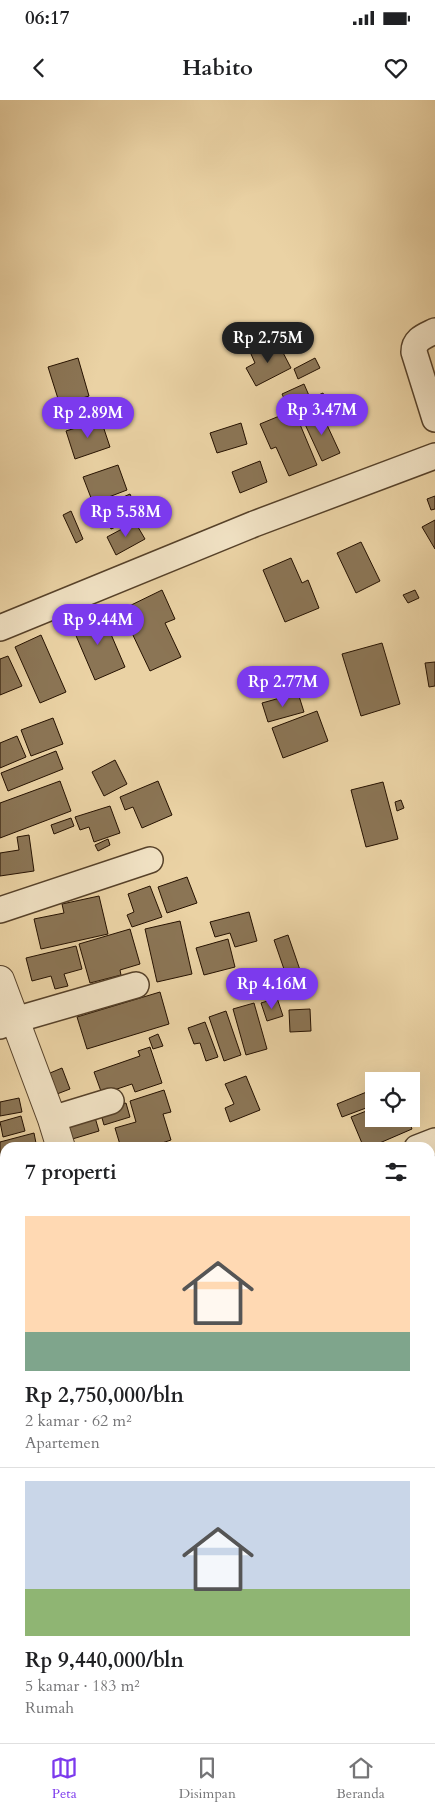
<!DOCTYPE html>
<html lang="id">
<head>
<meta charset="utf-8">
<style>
	:root { --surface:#fff; --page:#f2f2f2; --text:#202124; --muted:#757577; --line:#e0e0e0; --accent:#7c3aed }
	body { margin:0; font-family:Cardo,serif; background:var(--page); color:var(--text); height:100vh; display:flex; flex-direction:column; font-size:19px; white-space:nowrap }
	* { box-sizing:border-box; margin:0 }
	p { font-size:16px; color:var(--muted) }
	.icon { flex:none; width:28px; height:28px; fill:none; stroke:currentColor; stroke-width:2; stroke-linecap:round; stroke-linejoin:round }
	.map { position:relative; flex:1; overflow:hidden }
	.panel { position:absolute; left:0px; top:1042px; width:435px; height:601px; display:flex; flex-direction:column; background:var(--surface); border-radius:15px 15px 0 0; box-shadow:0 5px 20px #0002 }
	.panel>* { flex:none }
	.fabs { position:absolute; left:365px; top:972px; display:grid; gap:10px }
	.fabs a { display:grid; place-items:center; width:55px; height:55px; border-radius:0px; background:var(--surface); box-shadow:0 5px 20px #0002; font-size:25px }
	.price { position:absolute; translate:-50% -42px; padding:0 11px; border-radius:18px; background:var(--accent); color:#fff; font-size:16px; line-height:32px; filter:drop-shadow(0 1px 2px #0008) }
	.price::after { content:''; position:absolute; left:50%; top:30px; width:15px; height:11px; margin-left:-8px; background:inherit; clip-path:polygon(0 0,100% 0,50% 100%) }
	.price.selected { background:#222; color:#fff }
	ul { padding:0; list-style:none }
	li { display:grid; align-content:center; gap:10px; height:265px; padding:0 25px }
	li+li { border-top:1px solid var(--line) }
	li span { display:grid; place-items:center; height:155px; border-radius:0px; color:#555 }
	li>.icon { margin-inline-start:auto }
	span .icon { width:90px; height:90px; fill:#fffc; stroke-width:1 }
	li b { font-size:21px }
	h2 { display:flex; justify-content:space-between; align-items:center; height:60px; padding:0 25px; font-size:21px }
	.status { display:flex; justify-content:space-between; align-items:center; height:35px; padding:0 25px; background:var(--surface); direction:ltr }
	.status svg { height:14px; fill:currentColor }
	header { display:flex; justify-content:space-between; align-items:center; height:65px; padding:0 25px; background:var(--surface); font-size:22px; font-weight:800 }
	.tabs { display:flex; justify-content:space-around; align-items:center; height:70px; border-top:1px solid var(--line); background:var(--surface); font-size:14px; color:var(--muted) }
	.tabs a { display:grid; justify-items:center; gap:2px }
	.tabs .selected { color:var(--accent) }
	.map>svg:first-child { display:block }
</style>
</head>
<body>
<div class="status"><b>06:17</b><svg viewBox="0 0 49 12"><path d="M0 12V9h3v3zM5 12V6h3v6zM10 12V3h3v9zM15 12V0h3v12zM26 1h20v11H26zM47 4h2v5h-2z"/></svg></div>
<header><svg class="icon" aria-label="back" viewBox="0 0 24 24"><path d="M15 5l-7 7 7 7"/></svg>Habito<svg class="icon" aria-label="heart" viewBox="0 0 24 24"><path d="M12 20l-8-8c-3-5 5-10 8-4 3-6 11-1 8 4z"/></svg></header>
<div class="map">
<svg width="435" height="1643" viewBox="0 0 435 1643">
	<rect width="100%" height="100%" fill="#ead2a4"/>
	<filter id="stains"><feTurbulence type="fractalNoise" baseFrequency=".004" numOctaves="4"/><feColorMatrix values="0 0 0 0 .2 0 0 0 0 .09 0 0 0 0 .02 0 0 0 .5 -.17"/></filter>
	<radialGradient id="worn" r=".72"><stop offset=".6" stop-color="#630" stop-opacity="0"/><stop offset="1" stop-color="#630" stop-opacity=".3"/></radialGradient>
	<g fill="#8b7555" stroke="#251100">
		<path d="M277,241l14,27 -35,18 -10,-18 9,-5 -4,-9z"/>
		<path d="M78,258l11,38 -29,9 -12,-38z"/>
		<path d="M315,258l5,10 -22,11 -4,-10z"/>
		<path d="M304,284l10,23 -14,7 -5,-11 -7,4 -6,-13z"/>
		<path d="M323,293l5,12 -9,4 -5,-12z"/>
		<path d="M294,310l23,55 -28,11 -13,-29 -5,2 -11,-25z"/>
		<path d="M321,312l19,41 -18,8 -19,-41z"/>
		<path d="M101,320l9,27 -35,12 -9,-28z"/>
		<path d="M241,323l6,21 -30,9 -7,-20z"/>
		<path d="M260,361l7,21 -27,11 -8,-21z"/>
		<path d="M118,365l9,25 -34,13 -10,-26z"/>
		<path d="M130,394l10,22 -29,13 -10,-22z"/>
		<path d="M435,396v13l-4,1 -4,-11z"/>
		<path d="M71,411l12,28 -7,4 -13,-28z"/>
		<path d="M435,420v29l-13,-22z"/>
		<path d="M135,422l10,17 -29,16 -9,-18z"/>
		<path d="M361,442l19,39 -24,12 -19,-40z"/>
		<path d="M291,458l11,25 6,-3 11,28 -34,14 -22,-52z"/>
		<path d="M162,490l13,29 -10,4 16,34 -31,14 -29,-61z"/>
		<path d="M415,490l4,8 -11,5 -5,-8z"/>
		<path d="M101,511l24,56 -30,13 -24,-56z"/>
		<path d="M41,535l25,57 -26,11 -25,-56z"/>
		<path d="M382,543l18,61 -39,12 -19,-62z"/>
		<path d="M8,556l14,30 -22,9v-36z"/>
		<path d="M435,562v24l-6,1 -4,-24z"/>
		<path d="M298,593l6,19 -36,10 -6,-19z"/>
		<path d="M317,611l11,30 -45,17 -11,-30z"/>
		<path d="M53,618l10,26 -32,12 -10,-26z"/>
		<path d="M17,636l9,21 -26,11v-25z"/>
		<path d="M56,651l7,18 -55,22 -7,-18z"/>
		<path d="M115,660l12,24 -23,12 -12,-24z"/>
		<path d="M60,681l11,30 -71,27v-35z"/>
		<path d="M158,681l14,34 -30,13 -9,-21 -8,3 -5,-13z"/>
		<path d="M383,682l15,57 -32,8 -15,-57z"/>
		<path d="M401,700l3,8 -7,3 -2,-9z"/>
		<path d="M110,706l10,27 -26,9 -5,-15 -9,3 -5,-13z"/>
		<path d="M71,718l3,8 -20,8 -3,-9z"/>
		<path d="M29,735l5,36 -34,5v-23l19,-3 -2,-13z"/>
		<path d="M108,739l2,6 -12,6 -3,-6z"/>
		<path d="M187,777l10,26 -30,10 -9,-26z"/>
		<path d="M150,786l12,31 -30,10 -5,-12 7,-3 -6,-18z"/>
		<path d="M99,796l9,38 -67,15 -7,-30 30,-6 -2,-9z"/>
		<path d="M249,812l8,29 -22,6 -5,-14 -15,4 -5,-15z"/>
		<path d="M180,821l12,53 -35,8 -12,-53z"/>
		<path d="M130,829l10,35 -20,6 1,5 -31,8 -11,-39z"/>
		<path d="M288,835l12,35 -14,5 -12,-35z"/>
		<path d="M228,839l7,28 -31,8 -8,-27z"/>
		<path d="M76,846l6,23 -18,5 4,12 -13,3 -4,-13 -19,5 -6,-23z"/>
		<path d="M251,876l4,13 -21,7 -4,-13z"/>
		<path d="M160,892l9,32 -82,25 -10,-32z"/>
		<path d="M277,898l6,18 -16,5 -6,-18z"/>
		<path d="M254,903l13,46 -21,6 -13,-46z"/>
		<path d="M310,909l1,22 -21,1 -1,-22z"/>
		<path d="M226,911l15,44 -17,6 -15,-44z"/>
		<path d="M205,922l13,35 -12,4 -6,-18 -6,1 -6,-16z"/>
		<path d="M158,934l5,12 -10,3 -4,-11z"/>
		<path d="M150,947l12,36 -27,9 -3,-8 -30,10 -8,-22 46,-16 -2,-5z"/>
		<path d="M62,968l8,21 -13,5 -7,-21z"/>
		<path d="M246,976l14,34 -30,12 -5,-14 9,-4 -9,-20z"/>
		<path d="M374,989v16l-32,12 -5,-13z"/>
		<path d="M164,990l7,22 -8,2 8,26 -24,8h-26l-6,-20 21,-6 -6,-21z"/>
		<path d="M19,998l3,14 -22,4v-14z"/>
		<path d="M126,1003l4,14 -26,8 -4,-14z"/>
		<path d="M374,1008v11h34l4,10 -44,19h-4l-13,-31z"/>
		<path d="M94,1014l5,17 -30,9 -5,-17z"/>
		<path d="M21,1016l4,15 -22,6 -3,-15z"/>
		<path d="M34,1033l3,15h-32v25l-5,1v-32z"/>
		<path d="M119,1043l1,5h-15z"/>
		<path d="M5,1111v42l-5,1v-42z"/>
		<path d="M430,1255l2,8 3,-1v51l-5,1z"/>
		<path d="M5,1272v26l-5,1v-26z"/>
		<path d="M5,1318v30l-5,1v-30z"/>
		<path d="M435,1320v25l-5,1v-24z"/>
		<path d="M435,1347v30l-5,1v-30z"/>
		<path d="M5,1350v26l-5,1v-26z"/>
		<path d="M0,1391l4,16 -4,1z"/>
		<path d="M435,1393v37l-5,2v-38z"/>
		<rect x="0" y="1467" width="5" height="36"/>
		<path d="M435,1525v34l-5,2v-34z"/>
		<path d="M323,1639h26l-18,4h-7z"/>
		<path d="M204,1640l1,3h-33z"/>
	</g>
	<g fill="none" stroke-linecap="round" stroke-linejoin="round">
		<defs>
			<g id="minor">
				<path d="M435,231c-10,5 -21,8 -21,21l21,67"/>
				<path d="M0,528l254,-104 181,-68"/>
				<path d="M0,810l150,-50"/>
				<path d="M0,926l15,-6 121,-35"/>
				<path d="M52,1019l59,-18"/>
				<path d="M417,1048l18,-7"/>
				<path d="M430,1382l5,-2"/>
				<path d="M0,1455l5,-1"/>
				<path d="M430,1565l5,-1"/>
				<path d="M125,1643l21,-4"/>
			</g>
			<g id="tertiary">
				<path d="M0,880l52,139 9,29"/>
				<path d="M216,1639l1,4"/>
			</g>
		</defs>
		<use href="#minor" stroke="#564129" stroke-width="28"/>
		<use href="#tertiary" stroke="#564129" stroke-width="30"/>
		<use href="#minor" stroke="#f1e2c4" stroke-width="25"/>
		<use href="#tertiary" stroke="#f1e2c4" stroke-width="28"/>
	</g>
	<rect width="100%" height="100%" filter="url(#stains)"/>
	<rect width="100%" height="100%" fill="url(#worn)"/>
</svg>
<div class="fabs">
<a><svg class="icon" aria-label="locate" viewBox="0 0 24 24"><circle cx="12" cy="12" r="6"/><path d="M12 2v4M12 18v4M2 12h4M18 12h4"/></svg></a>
</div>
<b class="price selected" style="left:268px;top:264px">Rp 2.75M</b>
<b class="price" style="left:322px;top:336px">Rp 3.47M</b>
<b class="price" style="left:88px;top:339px">Rp 2.89M</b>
<b class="price" style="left:126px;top:438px">Rp 5.58M</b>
<b class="price" style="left:98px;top:546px">Rp 9.44M</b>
<b class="price" style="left:283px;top:608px">Rp 2.77M</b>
<b class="price" style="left:272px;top:910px">Rp 4.16M</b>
<section class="panel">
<h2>7 properti<svg class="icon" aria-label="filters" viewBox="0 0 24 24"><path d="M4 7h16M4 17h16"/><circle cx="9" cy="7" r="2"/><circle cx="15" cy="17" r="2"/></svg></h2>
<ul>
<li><span style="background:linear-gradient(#ffd9b3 75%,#7fa58c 0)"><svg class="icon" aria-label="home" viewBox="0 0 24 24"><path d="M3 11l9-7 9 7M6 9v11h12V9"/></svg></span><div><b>Rp 2,750,000/bln</b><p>2 kamar · 62 m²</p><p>Apartemen</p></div></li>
<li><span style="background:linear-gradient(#c9d6e8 70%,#8fb573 0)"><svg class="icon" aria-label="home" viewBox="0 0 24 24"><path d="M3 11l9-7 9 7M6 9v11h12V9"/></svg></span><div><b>Rp 9,440,000/bln</b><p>5 kamar · 183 m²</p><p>Rumah</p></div></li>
</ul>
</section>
</div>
<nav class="tabs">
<a class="selected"><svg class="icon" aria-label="map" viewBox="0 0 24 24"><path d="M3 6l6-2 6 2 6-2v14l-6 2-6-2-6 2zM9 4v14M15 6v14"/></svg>Peta</a>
<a><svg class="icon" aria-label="saved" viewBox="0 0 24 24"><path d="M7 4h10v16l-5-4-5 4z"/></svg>Disimpan</a>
<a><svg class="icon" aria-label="home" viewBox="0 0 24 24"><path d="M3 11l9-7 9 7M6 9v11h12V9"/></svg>Beranda</a>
</nav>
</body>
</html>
